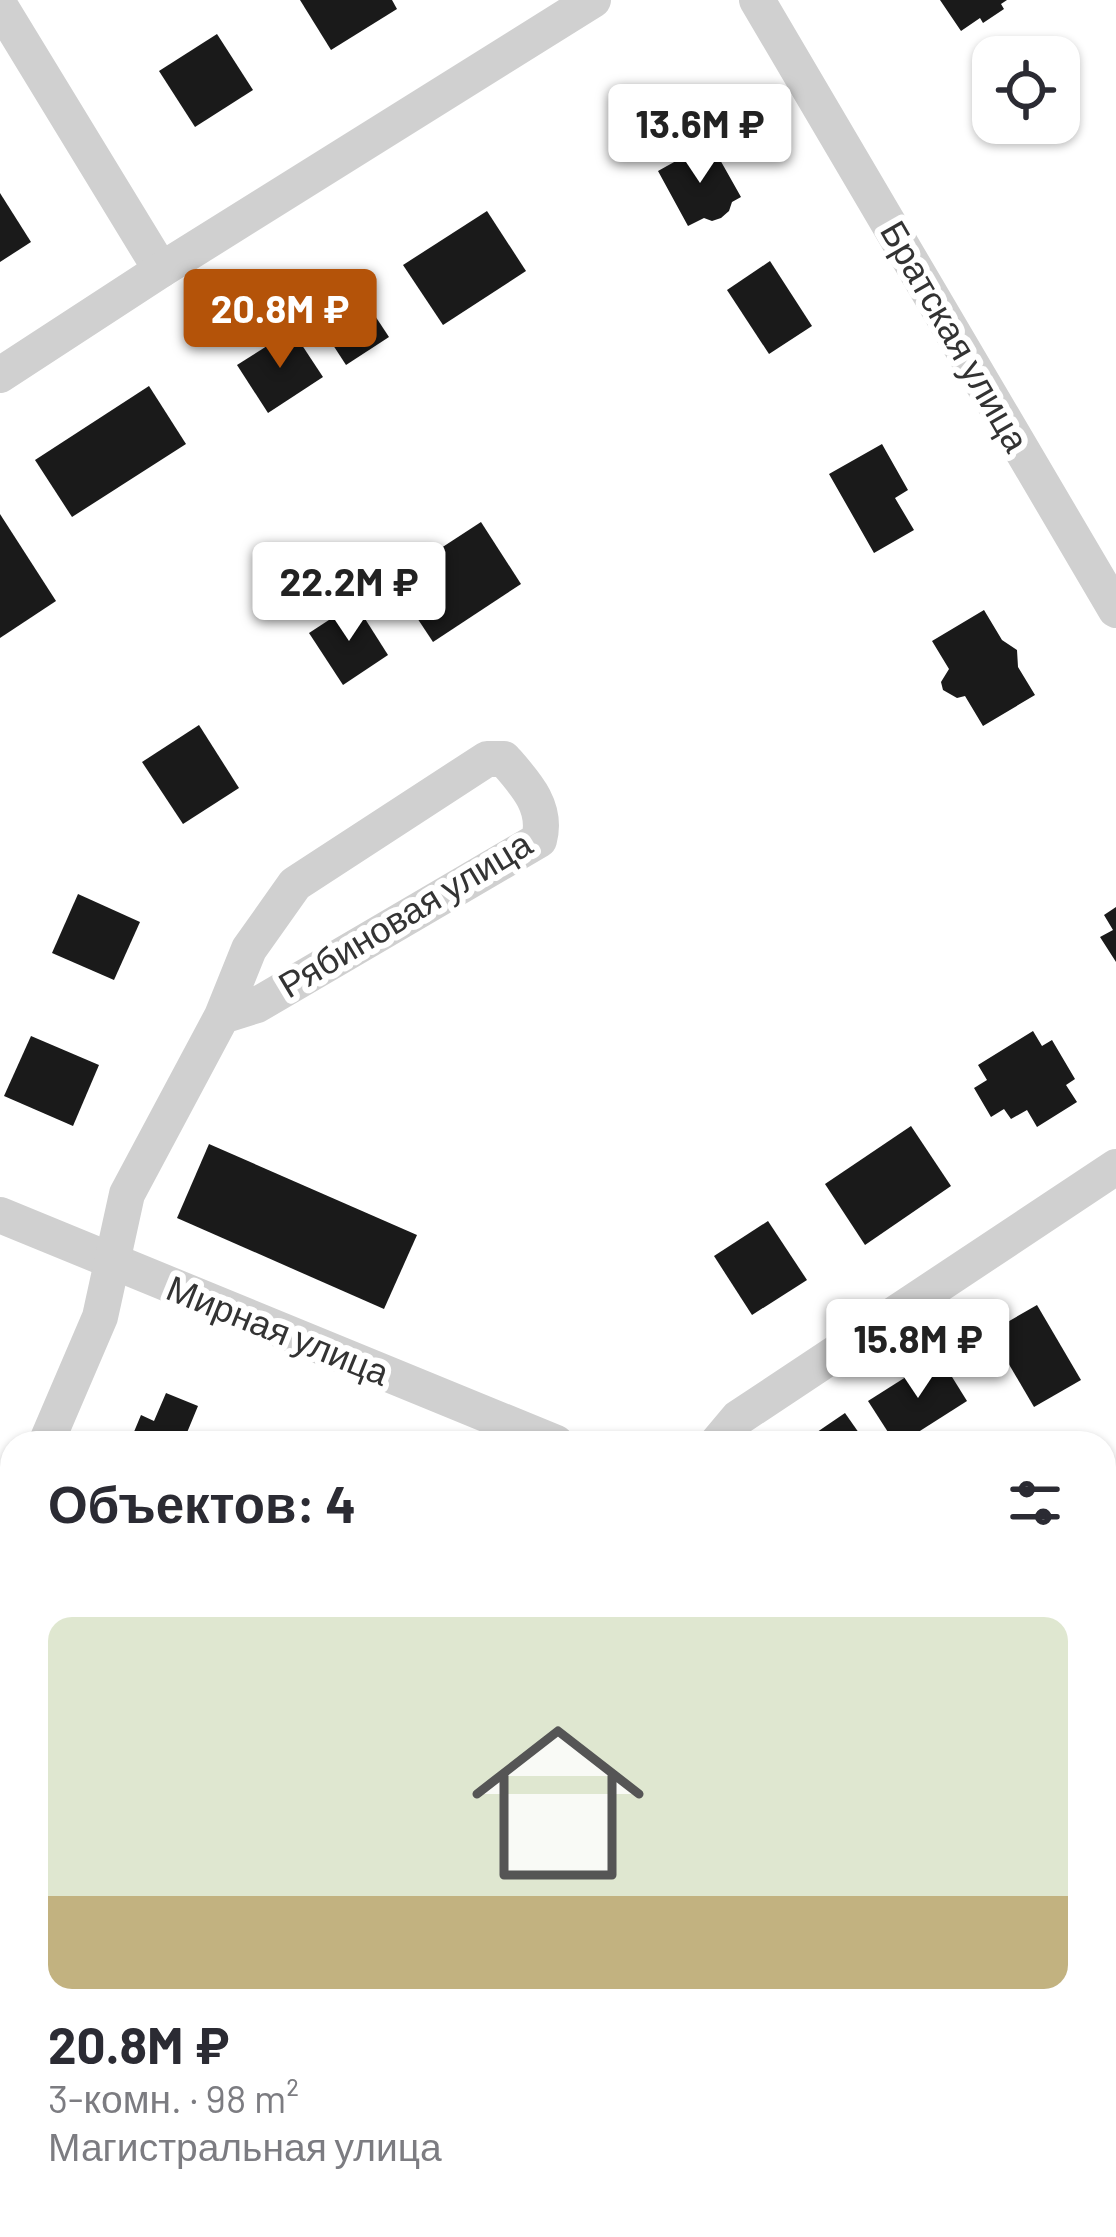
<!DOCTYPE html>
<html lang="ru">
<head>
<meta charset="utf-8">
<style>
	:root { --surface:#fff; --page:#f7f7f7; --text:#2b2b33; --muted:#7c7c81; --accent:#b45309 }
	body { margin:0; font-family:Barlow,sans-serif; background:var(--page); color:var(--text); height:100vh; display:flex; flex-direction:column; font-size:45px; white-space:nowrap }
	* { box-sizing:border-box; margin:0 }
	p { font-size:39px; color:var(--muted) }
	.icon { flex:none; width:66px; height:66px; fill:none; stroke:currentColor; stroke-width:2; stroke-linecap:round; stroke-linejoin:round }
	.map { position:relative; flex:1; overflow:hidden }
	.side { position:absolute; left:0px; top:1431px; width:1116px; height:807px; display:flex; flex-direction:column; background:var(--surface); border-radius:36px 36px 0 0; box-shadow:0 3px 9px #0004 }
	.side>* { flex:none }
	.buttons { position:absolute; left:972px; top:36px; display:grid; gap:24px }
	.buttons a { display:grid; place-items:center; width:108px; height:108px; border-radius:24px; background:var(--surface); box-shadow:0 3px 9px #0004; font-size:60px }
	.price { position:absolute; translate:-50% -102px; padding:0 27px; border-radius:12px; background:#fff; color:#222; font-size:39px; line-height:78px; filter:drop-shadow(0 3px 6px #0008) }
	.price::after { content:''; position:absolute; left:50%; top:72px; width:36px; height:27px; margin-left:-18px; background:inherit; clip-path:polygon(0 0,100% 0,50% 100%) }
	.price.selected { background:var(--accent); color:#fff }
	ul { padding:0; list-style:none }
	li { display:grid; align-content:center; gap:24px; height:636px; padding:0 48px }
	li span { display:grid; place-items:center; height:372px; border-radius:24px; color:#555 }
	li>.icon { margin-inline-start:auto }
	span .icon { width:216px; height:216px; fill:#fffc; stroke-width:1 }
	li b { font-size:51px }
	h2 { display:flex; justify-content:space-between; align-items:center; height:144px; padding:0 48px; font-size:51px }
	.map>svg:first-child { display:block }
</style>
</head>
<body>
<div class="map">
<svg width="1116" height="2237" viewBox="0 0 1116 2237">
	<rect width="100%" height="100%" fill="#fff"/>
	<g fill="#1a1a1a">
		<path d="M300,0h92l5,9 -66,41z"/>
		<path d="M940,0h67l-6,4 3,5 -21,14 -3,-5 -19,13z"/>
		<path d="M217,34l36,56 -58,37 -36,-56z"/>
		<path d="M710,142l31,55 -9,5 -3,9 -8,7 -9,3 -8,-3 -16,8 -30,-55z"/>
		<path d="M0,193l31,49 -31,20z"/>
		<path d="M487,211l39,60 -83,54 -40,-60z"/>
		<path d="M770,261l42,65 -43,28 -42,-64z"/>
		<path d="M352,281l37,56 -43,28 -37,-57z"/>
		<path d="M292,330l31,47 -55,36 -31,-48z"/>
		<path d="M149,386l37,58 -114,73 -37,-57z"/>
		<path d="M882,444l26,46 -13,8 19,32 -40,23 -45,-79z"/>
		<path d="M0,514l56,87 -56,37z"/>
		<path d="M481,522l40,62 -88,58 -41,-62z"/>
		<path d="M355,603l33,52 -45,30 -34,-52z"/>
		<path d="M984,610l18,30 15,10 1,17 17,28 -52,31 -18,-30 -8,2 -14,-8 -2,-8 8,-13 -17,-28z"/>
		<path d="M199,725l40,63 -56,36 -41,-62z"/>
		<path d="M78,894l62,28 -26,58 -62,-27z"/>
		<path d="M1116,907v55l-16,-25 13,-7 -9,-15z"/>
		<path d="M1033,1031l9,15 10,-6 23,39 -9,6 11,17 -40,25 -10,-17 -16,9 -7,-10 -13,8 -17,-29 13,-8 -9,-15z"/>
		<path d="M31,1036l68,29 -26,61 -69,-30z"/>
		<path d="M911,1126l40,60 -86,59 -40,-61z"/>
		<path d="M209,1144l208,91 -33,74 -207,-91z"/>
		<path d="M768,1221l39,59 -55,35 -38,-59z"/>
		<path d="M1037,1305l44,75 -47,27 -44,-75z"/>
		<path d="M939,1356l28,45 -66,42h-6l-27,-42z"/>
		<path d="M166,1393l32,13 -12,29 19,8h-64l-10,-4 10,-24 13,6z"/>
		<path d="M845,1413l21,30h-65z"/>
		<path d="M1104,1759l12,6v35l-12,28z"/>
		<path d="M0,1848l12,5v67l-12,-5z"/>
		<path d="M1104,2000l12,5v144l-12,-5z"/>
		<path d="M523,2226h67l-4,11h-36z"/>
	</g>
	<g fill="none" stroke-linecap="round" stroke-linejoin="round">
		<g stroke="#d0d0d0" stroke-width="36">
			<path d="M757,0l359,610"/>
			<path d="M0,6l161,264"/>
			<path d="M0,375l161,-105 432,-270"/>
			<path d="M0,1215l556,228"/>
			<path d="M46,1443l54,-126 27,-123 95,-178 27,-67 46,-65 192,-125h17c21,24 44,48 35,81l-282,165 -35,11"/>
			<path d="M717,1443l21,-25 378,-251"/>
			<path d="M0,1552l12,-28"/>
			<path d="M1104,1654l12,4"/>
			<path d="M1052,2226l30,11"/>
			<path d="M386,2237l5,-11"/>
		</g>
	</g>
	<g text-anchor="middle" stroke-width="12" stroke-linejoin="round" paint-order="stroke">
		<g font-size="36" fill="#333" stroke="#fff">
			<text transform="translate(955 336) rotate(60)" y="13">Братская улица</text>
			<text transform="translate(405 914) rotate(-31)" y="13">Рябиновая улица</text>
			<text transform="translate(278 1330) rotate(22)" y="13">Мирная улица</text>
		</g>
	</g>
</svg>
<div class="buttons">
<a><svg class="icon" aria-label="locate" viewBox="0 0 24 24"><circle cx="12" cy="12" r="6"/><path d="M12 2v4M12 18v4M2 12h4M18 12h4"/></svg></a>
</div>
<b class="price" style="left:700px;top:186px">13.6M ₽</b>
<b class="price selected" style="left:280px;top:371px">20.8M ₽</b>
<b class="price" style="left:349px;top:644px">22.2M ₽</b>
<b class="price" style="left:918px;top:1401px">15.8M ₽</b>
<section class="side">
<h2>Объектов: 4<svg class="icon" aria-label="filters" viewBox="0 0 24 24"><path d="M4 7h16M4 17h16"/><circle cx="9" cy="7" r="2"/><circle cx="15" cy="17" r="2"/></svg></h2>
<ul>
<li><span style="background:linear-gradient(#dfe7d0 75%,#c2b280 0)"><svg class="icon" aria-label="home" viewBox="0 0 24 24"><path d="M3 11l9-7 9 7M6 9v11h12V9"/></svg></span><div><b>20.8M ₽</b><p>3-комн. · 98 m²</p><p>Магистральная улица</p></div></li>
</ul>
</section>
</div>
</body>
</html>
